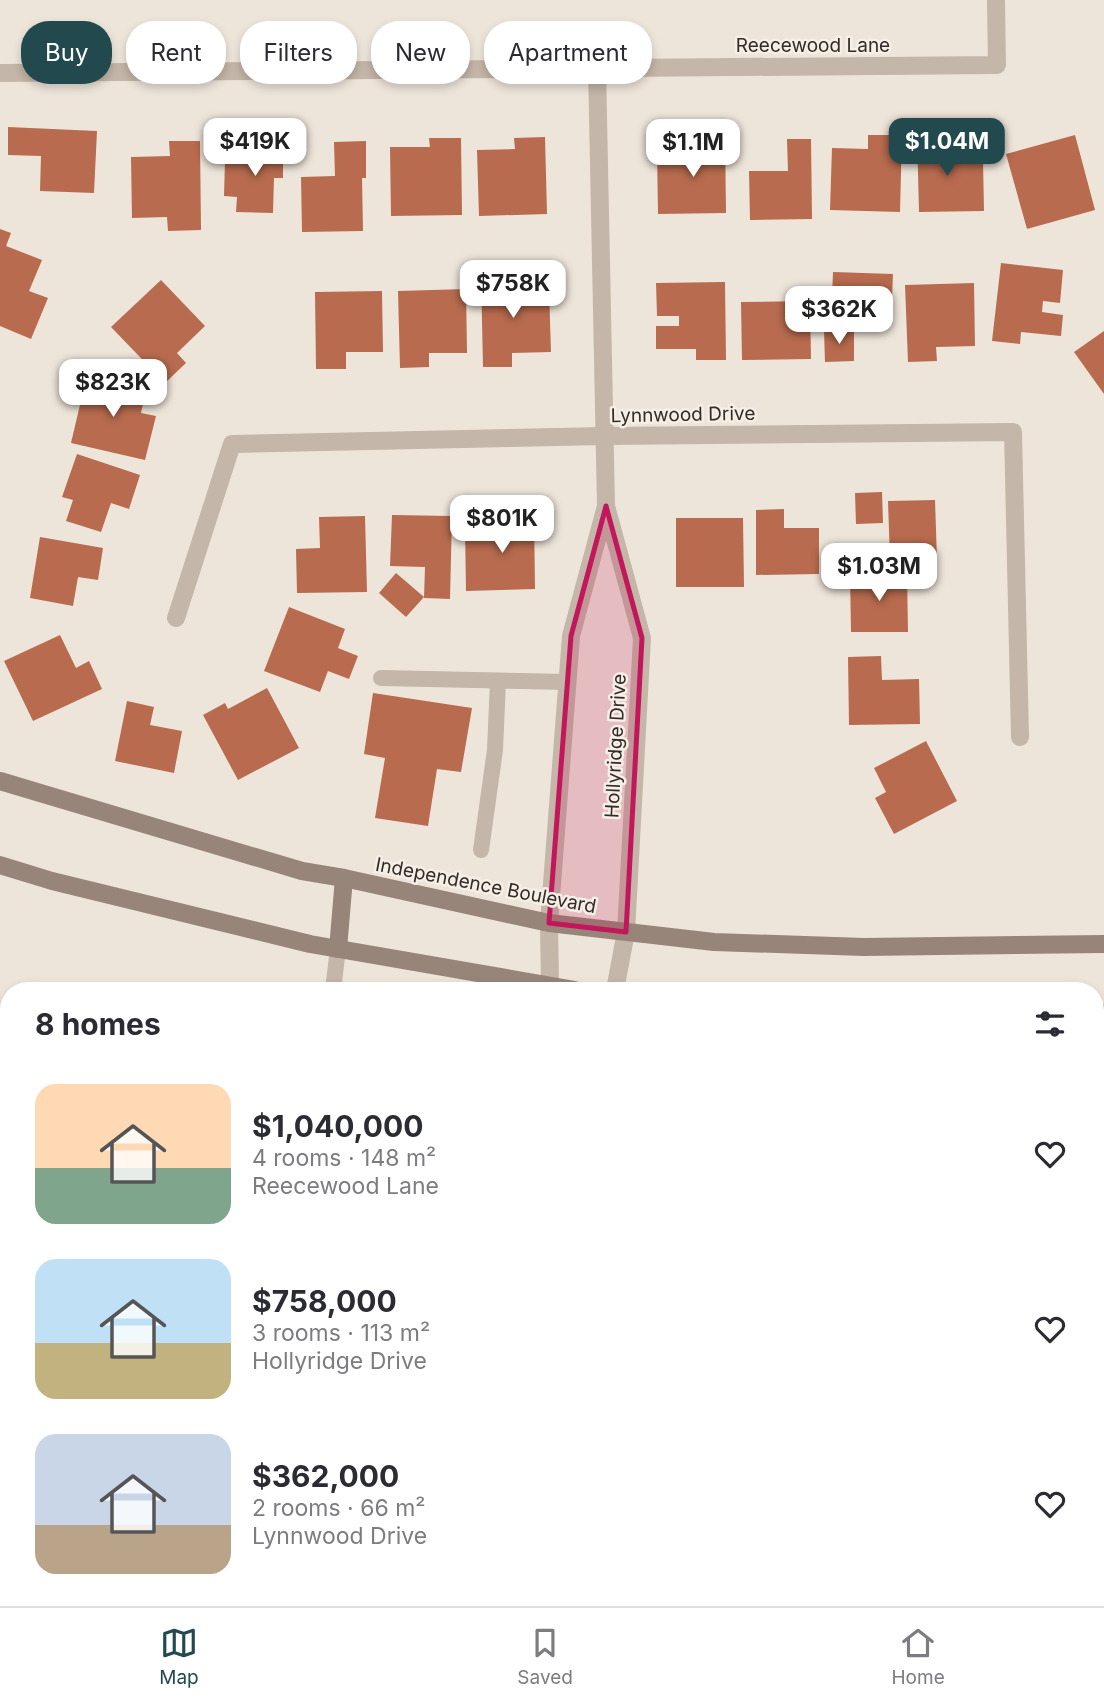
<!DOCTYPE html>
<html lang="en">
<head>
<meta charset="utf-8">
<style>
	:root { --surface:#fff; --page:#f7f7f7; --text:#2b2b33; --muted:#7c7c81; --line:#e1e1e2; --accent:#224a4e }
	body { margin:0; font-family:Inter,sans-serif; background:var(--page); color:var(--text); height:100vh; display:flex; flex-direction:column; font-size:26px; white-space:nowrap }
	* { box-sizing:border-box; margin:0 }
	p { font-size:23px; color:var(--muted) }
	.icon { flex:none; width:38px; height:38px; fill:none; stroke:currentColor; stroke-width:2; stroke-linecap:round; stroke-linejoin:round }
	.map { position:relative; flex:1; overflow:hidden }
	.sheet { position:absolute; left:0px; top:982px; width:1104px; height:625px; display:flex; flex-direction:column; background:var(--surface); border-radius:28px 28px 0 0; box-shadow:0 4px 10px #0003 }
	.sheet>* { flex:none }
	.hud { position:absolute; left:21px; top:21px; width:700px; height:63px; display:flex; gap:14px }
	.price { position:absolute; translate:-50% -60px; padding:0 16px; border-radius:14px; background:#fff; color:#222; font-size:23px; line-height:46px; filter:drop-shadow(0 2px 4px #0008) }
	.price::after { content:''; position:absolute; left:50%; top:42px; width:21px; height:16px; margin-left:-10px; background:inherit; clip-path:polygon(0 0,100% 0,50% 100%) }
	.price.active { background:var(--accent); color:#fff }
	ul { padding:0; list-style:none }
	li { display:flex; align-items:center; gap:21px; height:175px; padding:0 35px }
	li span { display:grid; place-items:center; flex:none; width:196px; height:140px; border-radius:21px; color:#555 }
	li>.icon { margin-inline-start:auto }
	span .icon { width:84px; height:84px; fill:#fffc; stroke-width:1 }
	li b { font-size:30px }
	h2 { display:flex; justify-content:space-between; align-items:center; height:84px; padding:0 35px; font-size:30px }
	.tag { padding:0 24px; border-radius:28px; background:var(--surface); box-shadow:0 4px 10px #0003; font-size:24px; line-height:63px }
	.tag.active { background:var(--accent); color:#fff }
	.menu { display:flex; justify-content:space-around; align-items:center; height:98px; border-top:2px solid var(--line); background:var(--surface); font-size:19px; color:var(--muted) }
	.menu a { display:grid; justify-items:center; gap:4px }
	.menu .active { color:var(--accent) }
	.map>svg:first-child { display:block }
</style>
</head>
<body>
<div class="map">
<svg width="1104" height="1606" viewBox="0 0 1104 1606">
	<rect width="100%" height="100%" fill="#eee5da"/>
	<g fill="#b0bb9c">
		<rect x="1096" y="1036" width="8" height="273"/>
		<path d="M320,1598h353v8h-355z"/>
	</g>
	<g fill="#b86b4e">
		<path d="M8,127l89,4 -3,62 -54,-2 1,-35 -33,-1z"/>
		<path d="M948,132l1,28h34l1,51 -65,1 -2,-79z"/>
		<path d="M868,135h34l-2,77 -70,-2 2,-62 36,1z"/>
		<path d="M1075,135l20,75 -68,19 -21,-75z"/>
		<path d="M725,136l1,77 -68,1 -1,-63h39v-14z"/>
		<path d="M545,137l2,77 -68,2 -2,-66 38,-1 -1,-11z"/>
		<path d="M429,138h32l1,77 -71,1 -1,-69h40z"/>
		<path d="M787,139h24l1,80 -62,1 -1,-49h39z"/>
		<path d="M169,141h31l1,89 -33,1 -1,-14 -35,1 -1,-61 39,-1z"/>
		<path d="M252,141l31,1v36h-9l-1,35 -37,-1 1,-15 -13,-1 1,-36h26z"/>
		<path d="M366,141v37h-4l1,53 -61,1 -1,-55 34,-1 -1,-34z"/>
		<path d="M0,229l11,4 -5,13 36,14 -13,31 19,7 -17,41 -31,-13z"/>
		<path d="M1001,263l62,7 -3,33 -17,-2 -1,11 21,3 -2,21 -40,-4 -1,12 -28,-3z"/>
		<path d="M833,272l60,2 -2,51 -60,-3z"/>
		<path d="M526,275v15h23l2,62 -39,1v14h-29l-2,-91z"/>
		<path d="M161,280l44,46 -28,27 9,10 -21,20 -54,-56z"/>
		<path d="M725,282l1,78h-30v-11h-40v-23h23v-10h-22l-1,-33z"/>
		<path d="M974,283l1,63 -39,1 1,14 -29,1 -3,-77z"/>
		<path d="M466,289l1,64h-38v14l-29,1 -2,-77z"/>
		<path d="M382,291l1,61h-37v17h-30l-1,-77z"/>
		<path d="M810,301l1,58 -69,1 -1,-58z"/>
		<path d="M854,330v31l-29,1 -1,-31z"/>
		<path d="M1104,331v63l-30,-42z"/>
		<path d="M87,375l59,16 -5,22 15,3 -11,44 -74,-17z"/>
		<path d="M77,454l63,21 -11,34 -18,-6 -10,29 -35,-11 7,-21 -11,-3z"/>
		<path d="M882,492l1,31 -27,1 -1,-31z"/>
		<path d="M935,500l2,59 -47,1 -2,-59z"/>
		<path d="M784,509v19h35v46l-63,1v-65z"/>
		<path d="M503,512h31l1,77 -69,2 -1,-64h39z"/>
		<path d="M392,515l60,1 -2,83 -26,-1 1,-31 -35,-1z"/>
		<path d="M365,516l2,76 -70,1 -1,-44 24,-1 -1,-31z"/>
		<path d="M676,518h67l1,69h-68z"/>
		<path d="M40,537l63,11 -5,32 -20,-3 -5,29 -43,-8z"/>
		<path d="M396,573l28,24 -18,20 -27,-24z"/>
		<path d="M850,573h57l1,59h-57z"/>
		<path d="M289,607l56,22 -7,19 20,8 -9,23 -21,-8 -8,21 -56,-21z"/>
		<path d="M60,635l16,33 13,-7 13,28 -69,32 -29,-60z"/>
		<path d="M881,656l1,24 37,-1 1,45 -71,1 -1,-68z"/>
		<path d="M267,688l32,60 -61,32 -35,-65 22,-12 3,6z"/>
		<path d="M373,693l99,15 -11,64 -24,-3 -9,57 -53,-8 10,-60 -21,-4z"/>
		<path d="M127,701l27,6 -4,18 32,6 -8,42 -59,-12z"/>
		<path d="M926,741l31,60 -63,33 -19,-36 11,-6 -12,-24z"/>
		<path d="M0,1169l9,20v63l-5,2 5,12v9l-9,4z"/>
		<path d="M0,1448l9,22v22l-9,4z"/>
	</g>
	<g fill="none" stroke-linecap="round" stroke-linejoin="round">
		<g stroke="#b0a092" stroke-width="4.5" stroke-dasharray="3.5 3.5" stroke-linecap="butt">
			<path d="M1096,1360h8"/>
			<path d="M720,1598l4,8"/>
		</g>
		<g stroke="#c4b6a8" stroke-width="16">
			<path d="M381,678l187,4"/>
			<path d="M481,850l14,-100 3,-69"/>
			<path d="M333,990l5,-41"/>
			<path d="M0,1047l9,4"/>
		</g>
		<g stroke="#c4b6a8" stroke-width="18">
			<path d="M597,67l9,439 36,132 -16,294 -11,58"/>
			<path d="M0,73l997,-8 -1,-65"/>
			<path d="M176,618l56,-174 373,-8 408,-4 7,305"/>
			<path d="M550,986l-1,-63 22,-287 35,-130"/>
		</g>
		<g stroke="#988579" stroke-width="18">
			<path d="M0,781l302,90 42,7 205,45 165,19 150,5 240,-3"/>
			<path d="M0,865l52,16 258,63 265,46"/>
			<path d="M338,949l6,-71"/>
			<path d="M1096,1013h8"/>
		</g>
	</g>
	<path fill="#c2185b" fill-opacity="0.2" stroke="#c2185b" stroke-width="5" stroke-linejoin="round" d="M606,506l36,132 -16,294 -77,-9 22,-287z"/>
	<g text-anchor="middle" stroke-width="5" stroke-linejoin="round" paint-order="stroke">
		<g font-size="19" fill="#322b27" stroke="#f6efe6">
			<text x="813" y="52">Reecewood Lane</text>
			<text transform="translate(683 414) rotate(-1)" y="7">Lynnwood Drive</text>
			<text transform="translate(615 746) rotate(-87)" y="7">Hollyridge Drive</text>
			<text transform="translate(486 885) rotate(11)" y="7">Independence Boulevard</text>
		</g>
	</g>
</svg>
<b class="price" style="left:255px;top:178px">$419K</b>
<b class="price active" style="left:947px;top:178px">$1.04M</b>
<b class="price" style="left:693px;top:179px">$1.1M</b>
<b class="price" style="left:513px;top:320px">$758K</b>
<b class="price" style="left:839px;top:346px">$362K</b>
<b class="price" style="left:113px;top:419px">$823K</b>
<b class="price" style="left:502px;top:555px">$801K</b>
<b class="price" style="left:879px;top:603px">$1.03M</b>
<div class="hud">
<a class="tag active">Buy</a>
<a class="tag">Rent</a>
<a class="tag">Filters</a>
<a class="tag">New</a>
<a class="tag">Apartment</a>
</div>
<section class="sheet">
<h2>8 homes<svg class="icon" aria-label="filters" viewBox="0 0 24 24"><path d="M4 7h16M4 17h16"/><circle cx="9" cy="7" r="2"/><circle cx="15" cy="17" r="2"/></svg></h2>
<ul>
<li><span style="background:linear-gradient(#ffd9b3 60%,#7fa58c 0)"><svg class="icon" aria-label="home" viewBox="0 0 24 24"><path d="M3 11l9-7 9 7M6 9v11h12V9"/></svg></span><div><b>$1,040,000</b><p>4 rooms · 148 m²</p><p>Reecewood Lane</p></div><svg class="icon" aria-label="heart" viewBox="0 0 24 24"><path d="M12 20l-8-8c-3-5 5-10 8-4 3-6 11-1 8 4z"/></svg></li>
<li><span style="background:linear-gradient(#bfe0f5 60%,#c2b280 0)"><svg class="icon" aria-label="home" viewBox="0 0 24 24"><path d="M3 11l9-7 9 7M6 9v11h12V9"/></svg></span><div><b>$758,000</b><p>3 rooms · 113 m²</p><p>Hollyridge Drive</p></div><svg class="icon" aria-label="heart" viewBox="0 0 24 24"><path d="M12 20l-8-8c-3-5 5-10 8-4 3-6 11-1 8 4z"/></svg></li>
<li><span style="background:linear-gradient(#c9d6e8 65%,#b9a48a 0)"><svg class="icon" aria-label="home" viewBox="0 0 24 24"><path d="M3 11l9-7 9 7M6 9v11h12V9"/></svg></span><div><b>$362,000</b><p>2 rooms · 66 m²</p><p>Lynnwood Drive</p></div><svg class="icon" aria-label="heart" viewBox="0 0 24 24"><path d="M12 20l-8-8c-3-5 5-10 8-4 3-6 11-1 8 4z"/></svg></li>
</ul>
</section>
</div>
<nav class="menu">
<a class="active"><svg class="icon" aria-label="map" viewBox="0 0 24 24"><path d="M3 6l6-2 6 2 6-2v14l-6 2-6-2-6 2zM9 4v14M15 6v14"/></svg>Map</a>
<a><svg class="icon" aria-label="saved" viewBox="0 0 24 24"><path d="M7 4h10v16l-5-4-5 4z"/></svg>Saved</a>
<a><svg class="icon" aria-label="home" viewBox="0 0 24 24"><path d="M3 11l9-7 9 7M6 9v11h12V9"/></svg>Home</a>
</nav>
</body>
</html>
